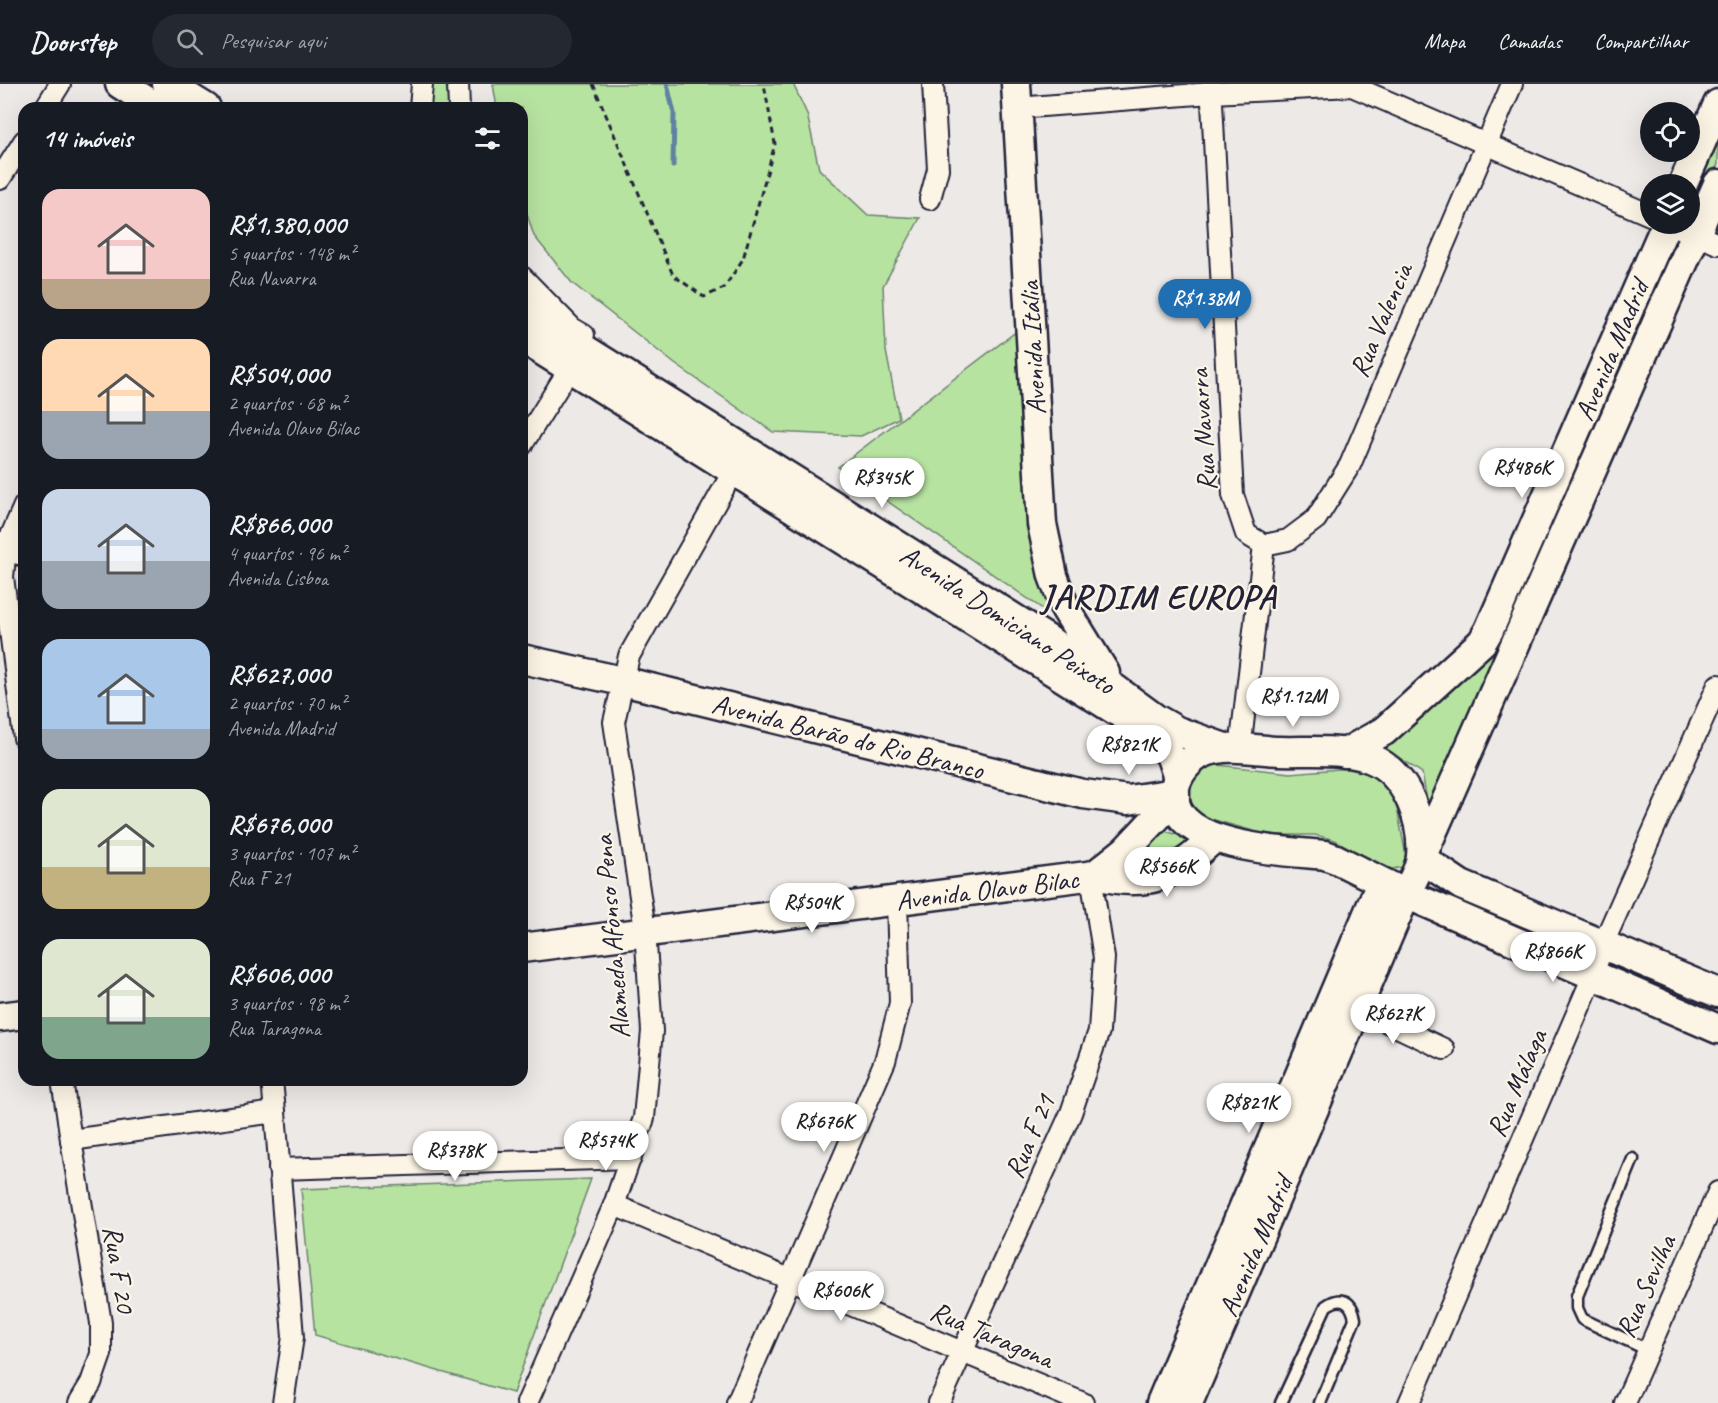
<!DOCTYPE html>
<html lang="pt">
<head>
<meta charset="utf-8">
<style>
	:root { --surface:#171b24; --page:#242831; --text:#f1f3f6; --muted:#9ea1a6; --line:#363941; --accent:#1f6fb2 }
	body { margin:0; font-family:Caveat,sans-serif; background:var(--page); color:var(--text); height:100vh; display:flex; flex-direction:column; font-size:22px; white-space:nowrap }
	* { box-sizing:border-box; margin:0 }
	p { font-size:20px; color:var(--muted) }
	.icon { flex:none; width:33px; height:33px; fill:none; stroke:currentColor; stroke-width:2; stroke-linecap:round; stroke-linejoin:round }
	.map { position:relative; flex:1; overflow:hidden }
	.sheet { position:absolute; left:18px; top:18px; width:510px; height:984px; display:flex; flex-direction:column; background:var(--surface); border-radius:18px; box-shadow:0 6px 24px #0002 }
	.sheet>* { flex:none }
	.tools { position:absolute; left:1640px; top:18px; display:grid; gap:12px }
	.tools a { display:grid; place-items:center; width:60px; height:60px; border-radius:50%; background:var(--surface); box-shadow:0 6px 24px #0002; font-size:30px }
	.price { position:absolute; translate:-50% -51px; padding:0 14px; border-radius:21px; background:#fff; color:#222; font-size:20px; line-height:39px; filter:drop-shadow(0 2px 3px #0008) }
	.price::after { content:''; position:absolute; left:50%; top:36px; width:18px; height:14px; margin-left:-9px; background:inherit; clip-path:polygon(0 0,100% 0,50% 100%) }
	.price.active { background:var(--accent); color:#fff }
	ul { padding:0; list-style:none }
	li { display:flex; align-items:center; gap:18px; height:150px; padding:0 24px }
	li span { display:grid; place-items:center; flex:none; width:168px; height:120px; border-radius:18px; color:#555 }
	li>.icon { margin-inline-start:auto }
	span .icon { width:72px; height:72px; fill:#fffc; stroke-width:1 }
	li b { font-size:26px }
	h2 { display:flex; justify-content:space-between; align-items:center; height:72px; padding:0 24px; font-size:26px }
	header { display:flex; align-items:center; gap:36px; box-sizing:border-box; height:84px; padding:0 30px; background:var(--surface); border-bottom:2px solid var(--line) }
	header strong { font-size:28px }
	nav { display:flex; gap:33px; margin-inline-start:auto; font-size:21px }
	.search { width:420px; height:54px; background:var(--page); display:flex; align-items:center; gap:15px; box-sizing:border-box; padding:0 21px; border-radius:33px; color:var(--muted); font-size:22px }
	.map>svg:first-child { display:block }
</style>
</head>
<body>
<header>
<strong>Doorstep</strong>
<div class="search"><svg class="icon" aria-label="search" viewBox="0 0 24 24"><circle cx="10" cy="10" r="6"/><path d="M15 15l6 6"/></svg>Pesquisar aqui</div>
<nav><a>Mapa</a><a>Camadas</a><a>Compartilhar</a></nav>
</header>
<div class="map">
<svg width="1718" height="1319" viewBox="0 0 1718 1319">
	<rect width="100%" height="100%" fill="#ece9e6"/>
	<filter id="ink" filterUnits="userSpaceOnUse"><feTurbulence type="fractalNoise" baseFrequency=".0167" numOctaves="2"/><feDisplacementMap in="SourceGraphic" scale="12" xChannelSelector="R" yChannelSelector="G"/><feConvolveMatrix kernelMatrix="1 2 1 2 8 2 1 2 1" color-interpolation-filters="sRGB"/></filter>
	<g filter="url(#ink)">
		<g fill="#b7e3a1" stroke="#6c826e" stroke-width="1.5">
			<path d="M430,0h16l3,24h-18z"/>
			<path d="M493,0h300l14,30 12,55 49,46 52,3 -37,68 3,65 13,67 -38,18 -88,-4 -98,-68 -103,-81 -38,-47 -12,-37v-91h-25z"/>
			<path d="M1718,44v36l-26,61 -3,-2v-29z"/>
			<path d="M1668,156l13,5 -250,577 -9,-49 -43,-29 94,-77z"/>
			<path d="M1021,244l29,286 -212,-147z"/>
			<path d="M1217,681l73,8 62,-5 13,2 14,7 16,20 11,59 -4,11 -14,3 -53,-30 -20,-5h-48l-56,-16 -15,-7 -8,-11 -3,-18 15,-16z"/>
			<path d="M1161,746l39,11 -78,27z"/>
			<path d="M591,1095l-78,214 -198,-58 -14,-146z"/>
		</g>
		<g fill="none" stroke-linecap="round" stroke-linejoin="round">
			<path stroke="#5e82a1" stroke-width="5" d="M667,0l7,29 -1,53"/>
			<defs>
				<g id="lane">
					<path d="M1633,1075l-56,137v12l5,11 66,31"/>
					<path d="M1281,1319l45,-97c15,-11 26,-5 29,13l-35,84"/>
				</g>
				<g id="street">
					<path d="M458,0l1,24"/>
					<path d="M1211,0l22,411 13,39 18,11"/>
					<path d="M45,24l15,-24"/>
					<path d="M420,24l2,-24"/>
					<path d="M1017,24l194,-15 141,-7 298,129"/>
					<path d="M0,95l24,-38"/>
					<path d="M930,115l8,-30 -5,-85"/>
					<path d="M1670,140l48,20"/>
					<path d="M522,193l50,51 12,7"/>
					<path d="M522,361l48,-77"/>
					<path d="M24,422l-18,41 -3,30 21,161"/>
					<path d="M1264,461l24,-5 28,-21 34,-54 162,-381"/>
					<path d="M1240,666l24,-205"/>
					<path d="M1357,924l87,41"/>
					<path d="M62,996l9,60"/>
					<path d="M272,996l3,32"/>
					<path d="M279,1085l352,-11"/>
					<path d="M614,1121l469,198"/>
					<path d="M79,1319l12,-20 10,-29v-31l-30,-183 204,-28 18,225 -10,66"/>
					<path d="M527,1319l87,-198 30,-87 8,-87 -7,-101 -31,-208 15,-66 104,-184"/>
					<path d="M737,1319l148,-342 15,-58 -3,-103"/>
					<path d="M939,1319l132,-290 28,-82 5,-73 -13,-82"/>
					<path d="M1409,1319l184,-427 10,-32 115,-259"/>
					<path d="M1625,1319l93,-211"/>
				</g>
				<g id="secondary">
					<path d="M120,0l38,24"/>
					<path d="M167,0l39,24"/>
					<path d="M1016,0l26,440 11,52 12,32 40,65"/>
					<path d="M1683,100l35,-80"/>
					<path d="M1718,100l-297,674 40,27 257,108"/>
					<path d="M522,226l525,329 109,80 21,12 45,16"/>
					<path d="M522,254l636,399 13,20 7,21"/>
					<path d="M0,462l24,5"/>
					<path d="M522,575l100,22 461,113 45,6 47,-7"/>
					<path d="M1345,669l39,-22 98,-89 7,-12 177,-406"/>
					<path d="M1095,791l30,-24 50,-53"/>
					<path d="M522,864l573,-73c57,13 78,1 119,-37"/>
					<path d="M0,933l24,-3"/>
					<path d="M1161,1319l220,-520"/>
					<path d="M1188,1319l218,-509c5,-11 14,-25 15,-37 3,-34 -13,-78 -43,-95 -27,-15 -69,-10 -99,-11 -24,-1 -53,-8 -76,2 -13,6 -25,20 -28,34 -12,62 114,64 150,68l11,4 70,35 312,135"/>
				</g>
			</defs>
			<use href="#lane" stroke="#22223b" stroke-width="15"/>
			<use href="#street" stroke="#22223b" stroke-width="24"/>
			<use href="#secondary" stroke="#22223b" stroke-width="33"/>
			<path stroke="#22223b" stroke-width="3" stroke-dasharray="6 4.5" stroke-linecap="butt" d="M593,0l80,191 31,22 20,-9 19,-29 32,-115 -11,-60"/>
			<use href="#lane" stroke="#fcf5e5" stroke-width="10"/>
			<use href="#street" stroke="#fcf5e5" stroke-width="20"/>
			<use href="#secondary" stroke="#fcf5e5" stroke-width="28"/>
		</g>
	</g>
	<g text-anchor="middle" stroke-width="4.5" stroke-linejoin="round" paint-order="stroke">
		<g font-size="28" fill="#22223b" stroke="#fcf5e5">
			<text transform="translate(1380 236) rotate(-67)" y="10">Rua Valencia</text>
			<text transform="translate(1032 264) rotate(-93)" y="10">Avenida Itália</text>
			<text transform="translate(1611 266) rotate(-67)" y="10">Avenida Madrid</text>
			<text transform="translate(1202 346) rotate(-94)" y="10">Rua Navarra</text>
			<text transform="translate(1008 535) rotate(33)" y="10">Avenida Domiciano Peixoto</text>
			<text transform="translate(848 652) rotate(14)" y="10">Avenida Barão do Rio Branco</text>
			<text transform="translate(987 805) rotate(-7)" y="10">Avenida Olavo Bilac</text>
			<text transform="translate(611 853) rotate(-95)" y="10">Alameda Afonso Pena</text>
			<text transform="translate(1516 999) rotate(-67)" y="10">Rua Málaga</text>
			<text transform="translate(1029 1052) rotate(-67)" y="10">Rua F 21</text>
			<text transform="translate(1255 1162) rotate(-67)" y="10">Avenida Madrid</text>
			<text transform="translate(120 1185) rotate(81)" y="10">Rua F 20</text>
			<text transform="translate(1645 1202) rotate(-66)" y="10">Rua Sevilha</text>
			<text transform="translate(992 1250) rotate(23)" y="10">Rua Taragona</text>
		</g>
		<g font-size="34" font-weight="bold" letter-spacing="1.5" fill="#22223b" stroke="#fcf5e5">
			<text x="1159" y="524">JARDIM EUROPA</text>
		</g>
	</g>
</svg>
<div class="tools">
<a><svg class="icon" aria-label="locate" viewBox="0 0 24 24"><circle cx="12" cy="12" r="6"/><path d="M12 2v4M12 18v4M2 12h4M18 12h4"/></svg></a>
<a><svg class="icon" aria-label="layers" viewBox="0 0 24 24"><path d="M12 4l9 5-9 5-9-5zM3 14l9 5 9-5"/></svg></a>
</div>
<b class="price active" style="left:1205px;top:246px">R$1.38M</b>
<b class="price" style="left:1522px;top:415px">R$486K</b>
<b class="price" style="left:882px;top:425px">R$345K</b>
<b class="price" style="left:1293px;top:644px">R$1.12M</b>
<b class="price" style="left:1129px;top:692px">R$821K</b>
<b class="price" style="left:1167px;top:814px">R$566K</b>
<b class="price" style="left:812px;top:850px">R$504K</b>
<b class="price" style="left:1553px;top:899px">R$866K</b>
<b class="price" style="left:1393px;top:961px">R$627K</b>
<b class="price" style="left:1249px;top:1050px">R$821K</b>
<b class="price" style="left:824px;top:1069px">R$676K</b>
<b class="price" style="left:606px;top:1088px">R$574K</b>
<b class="price" style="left:455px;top:1098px">R$378K</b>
<b class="price" style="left:841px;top:1238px">R$606K</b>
<section class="sheet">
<h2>14 imóveis<svg class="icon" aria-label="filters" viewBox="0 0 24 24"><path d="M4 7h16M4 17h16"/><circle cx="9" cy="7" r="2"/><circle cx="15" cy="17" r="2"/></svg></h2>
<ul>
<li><span style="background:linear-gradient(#f6c9c9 75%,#b9a48a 0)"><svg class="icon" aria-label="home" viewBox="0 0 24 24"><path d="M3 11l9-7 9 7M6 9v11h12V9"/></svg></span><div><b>R$1,380,000</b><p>5 quartos · 148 m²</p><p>Rua Navarra</p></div></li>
<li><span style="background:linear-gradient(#ffd9b3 60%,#9aa5b1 0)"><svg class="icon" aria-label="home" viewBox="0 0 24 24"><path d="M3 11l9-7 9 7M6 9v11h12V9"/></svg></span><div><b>R$504,000</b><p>2 quartos · 68 m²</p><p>Avenida Olavo Bilac</p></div></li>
<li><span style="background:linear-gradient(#c9d6e8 60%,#9aa5b1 0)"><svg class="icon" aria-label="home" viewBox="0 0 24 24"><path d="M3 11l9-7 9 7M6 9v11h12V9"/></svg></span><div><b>R$866,000</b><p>4 quartos · 96 m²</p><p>Avenida Lisboa</p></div></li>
<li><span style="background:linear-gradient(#a9c7e8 75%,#9aa5b1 0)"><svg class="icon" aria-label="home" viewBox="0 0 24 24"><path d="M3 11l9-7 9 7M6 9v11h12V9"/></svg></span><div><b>R$627,000</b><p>2 quartos · 70 m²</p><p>Avenida Madrid</p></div></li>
<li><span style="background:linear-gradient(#dfe7d0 65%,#c2b280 0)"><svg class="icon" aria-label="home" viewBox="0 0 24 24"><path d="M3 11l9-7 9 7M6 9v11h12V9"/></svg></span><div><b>R$676,000</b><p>3 quartos · 107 m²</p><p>Rua F 21</p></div></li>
<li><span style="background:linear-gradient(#dfe7d0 65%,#7fa58c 0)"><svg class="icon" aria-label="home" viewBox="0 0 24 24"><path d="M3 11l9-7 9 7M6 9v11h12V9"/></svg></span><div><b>R$606,000</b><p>3 quartos · 98 m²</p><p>Rua Taragona</p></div></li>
</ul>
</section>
</div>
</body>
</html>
